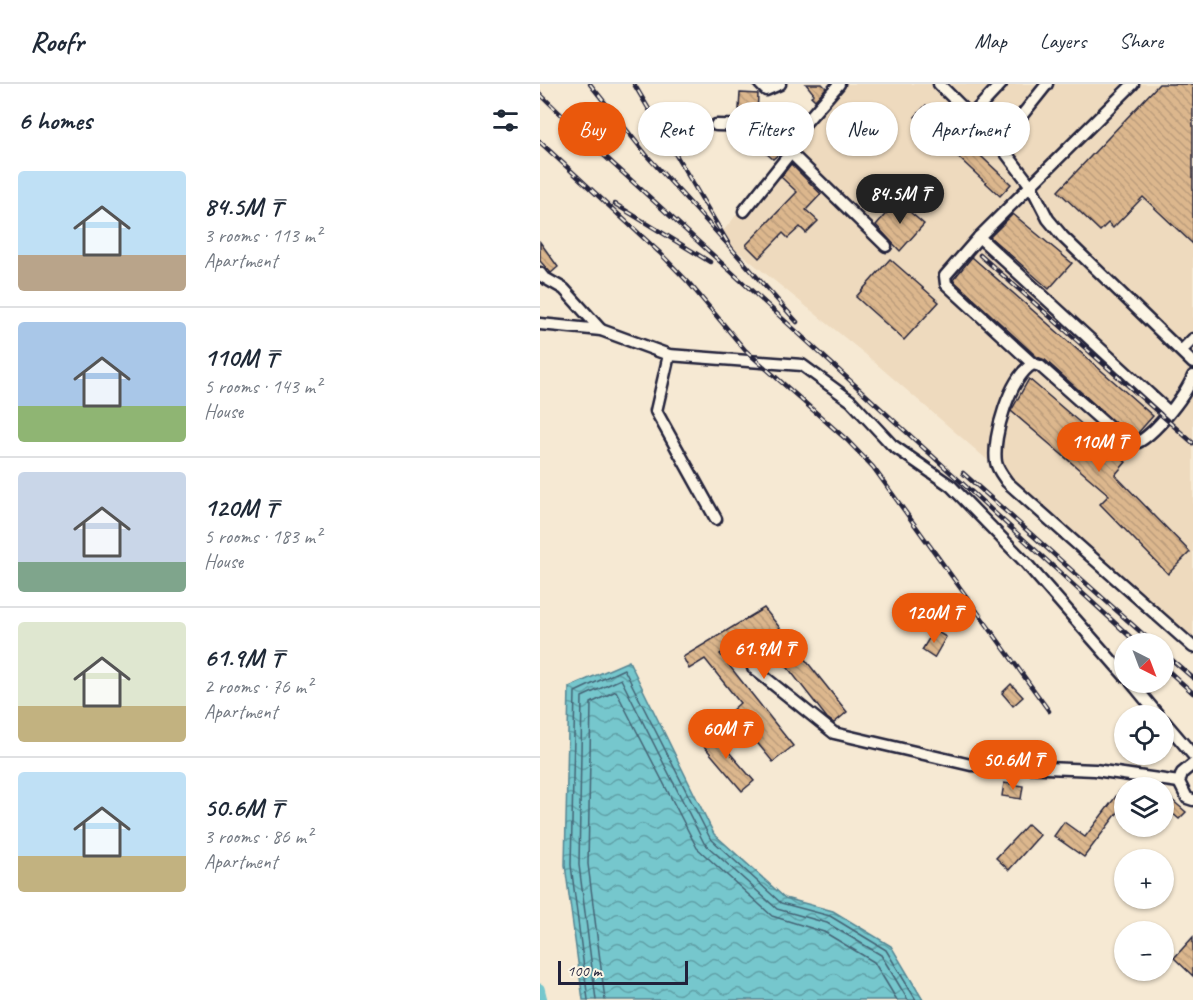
<!DOCTYPE html>
<html lang="en">
<head>
<meta charset="utf-8">
<style>
	:root { --surface:#fff; --page:#f6f6f7; --text:#1f2937; --muted:#747a83; --line:#e0e1e3; --accent:#ea580c }
	body { margin:0; font-family:Caveat,sans-serif; background:var(--page); color:var(--text); height:100vh; display:flex; flex-direction:column; font-size:22px; white-space:nowrap }
	* { box-sizing:border-box; margin:0 }
	p { font-size:20px; color:var(--muted) }
	.icon { flex:none; width:33px; height:33px; fill:none; stroke:currentColor; stroke-width:2; stroke-linecap:round; stroke-linejoin:round }
	.map { position:relative; flex:1; overflow:hidden }
	.drawer { display:flex; flex-direction:column; background:var(--surface); width:540px }
	.drawer>* { flex:none }
	.top-card { position:absolute; left:18px; top:18px; width:544px; height:54px; display:flex; gap:12px }
	.needle { width:39px; rotate:138deg }
	.buttons { position:absolute; left:574px; top:549px; display:grid; gap:12px }
	.buttons a { display:grid; place-items:center; width:60px; height:60px; border-radius:50%; background:var(--surface); box-shadow:0 2px 4px #0004; font-size:30px }
	.scale { position:absolute; left:18px; bottom:15px; width:130px; box-sizing:border-box; padding-left:6px; border:3px solid #22223b; border-top:0; font-size:16px; line-height:21px; white-space:nowrap; color:#22223b; -webkit-text-stroke:4px #fcf5e5; paint-order:stroke }
	.price { position:absolute; translate:-50% -51px; padding:0 14px; border-radius:21px; background:var(--accent); color:#fff; font-size:20px; line-height:39px; filter:drop-shadow(0 2px 3px #0008) }
	.price::after { content:''; position:absolute; left:50%; top:36px; width:18px; height:14px; margin-left:-9px; background:inherit; clip-path:polygon(0 0,100% 0,50% 100%) }
	.price.selected { background:#222; color:#fff }
	ul { padding:0; list-style:none }
	li { display:flex; align-items:center; gap:18px; height:150px; padding:0 18px }
	li+li { border-top:2px solid var(--line) }
	li span { display:grid; place-items:center; flex:none; width:168px; height:120px; border-radius:6px; color:#555 }
	li>.icon { margin-inline-start:auto }
	span .icon { width:72px; height:72px; fill:#fffc; stroke-width:1 }
	li b { font-size:26px }
	h2 { display:flex; justify-content:space-between; align-items:center; height:72px; padding:0 18px; font-size:26px }
	.pill { padding:0 21px; border-radius:27px; background:var(--surface); box-shadow:0 2px 4px #0004; font-size:21px; line-height:54px }
	.pill.selected { background:var(--accent); color:#fff }
	header { display:flex; align-items:center; gap:36px; box-sizing:border-box; height:84px; padding:0 30px; background:var(--surface); border-bottom:2px solid var(--line) }
	header strong { font-size:28px }
	nav { display:flex; gap:33px; margin-inline-start:auto; font-size:21px }
	main { display:flex; flex:1; min-height:0 }
	.map>svg:first-child { display:block }
</style>
</head>
<body>
<header>
<strong>Roofr</strong>
<nav><a>Map</a><a>Layers</a><a>Share</a></nav>
</header>
<main>
<section class="drawer">
<h2>6 homes<svg class="icon" aria-label="filters" viewBox="0 0 24 24"><path d="M4 7h16M4 17h16"/><circle cx="9" cy="7" r="2"/><circle cx="15" cy="17" r="2"/></svg></h2>
<ul>
<li><span style="background:linear-gradient(#bfe0f5 70%,#b9a48a 0)"><svg class="icon" aria-label="home" viewBox="0 0 24 24"><path d="M3 11l9-7 9 7M6 9v11h12V9"/></svg></span><div><b>84.5M ₸</b><p>3 rooms · 113 m²</p><p>Apartment</p></div></li>
<li><span style="background:linear-gradient(#a9c7e8 70%,#8fb573 0)"><svg class="icon" aria-label="home" viewBox="0 0 24 24"><path d="M3 11l9-7 9 7M6 9v11h12V9"/></svg></span><div><b>110M ₸</b><p>5 rooms · 143 m²</p><p>House</p></div></li>
<li><span style="background:linear-gradient(#c9d6e8 75%,#7fa58c 0)"><svg class="icon" aria-label="home" viewBox="0 0 24 24"><path d="M3 11l9-7 9 7M6 9v11h12V9"/></svg></span><div><b>120M ₸</b><p>5 rooms · 183 m²</p><p>House</p></div></li>
<li><span style="background:linear-gradient(#dfe7d0 70%,#c2b280 0)"><svg class="icon" aria-label="home" viewBox="0 0 24 24"><path d="M3 11l9-7 9 7M6 9v11h12V9"/></svg></span><div><b>61.9M ₸</b><p>2 rooms · 76 m²</p><p>Apartment</p></div></li>
<li><span style="background:linear-gradient(#bfe0f5 70%,#c2b280 0)"><svg class="icon" aria-label="home" viewBox="0 0 24 24"><path d="M3 11l9-7 9 7M6 9v11h12V9"/></svg></span><div><b>50.6M ₸</b><p>3 rooms · 86 m²</p><p>Apartment</p></div></li>
</ul>
</section>
<div class="map">
<svg width="653" height="916" viewBox="0 0 653 916">
	<defs>
		<pattern id="water-waves" width="16" height="10" patternUnits="userSpaceOnUse" patternTransform="scale(1.5)"><rect width="16" height="10" fill="#76c7cd"/><path d="M0 5q4-4 8 0t8 0" fill="none" stroke="#60a1a8"/></pattern>
		<pattern id="building-back-hatch" width="6" height="6" patternUnits="userSpaceOnUse" patternTransform="scale(1.5)"><rect width="6" height="6" fill="#dcb78d"/><path d="M-1 5l2 2M0 0l6 6M5-1l2 2" fill="none" stroke="#bc9d7b"/></pattern>
	</defs>
	<rect width="100%" height="100%" fill="#f6e9d3"/>
	<filter id="ink" filterUnits="userSpaceOnUse"><feTurbulence type="fractalNoise" baseFrequency=".0167" numOctaves="2"/><feDisplacementMap in="SourceGraphic" scale="12" xChannelSelector="R" yChannelSelector="G"/><feConvolveMatrix kernelMatrix="1 2 1 2 8 2 1 2 1" color-interpolation-filters="sRGB"/></filter>
	<g filter="url(#ink)">
		<path fill="#eedabe" d="M304,0h349v554l-328,-284 -146,-118z"/>
		<path fill="url(#water-waves)" stroke="#548593" stroke-width="1.5" d="M89,577l85,173 71,64 48,13 58,35 32,54h-340l-18,-135 4,-178z"/>
		<g fill="none" stroke-linecap="round" stroke-linejoin="round">
			<g stroke="#446475" stroke-width="1.5">
				<path d="M48,916l-17,-135 4,-173 49,-23 86,169 71,65 49,13 56,34 30,50"/>
				<path d="M56,916l-17,-135 3,-168 39,-18 83,164 73,66 50,14 54,32 27,45"/>
				<path d="M65,916l-17,-136 3,-161 25,-12 81,157 75,68 52,16 50,30 23,38"/>
			</g>
			<path stroke="#76c7cd" stroke-width="9" d="M0,904l3,12"/>
		</g>
		<g fill="url(#building-back-hatch)" stroke="#22223b" stroke-width="1.5">
			<path d="M266,0h16l4,4 -11,12 -4,-4 3,-2z"/>
			<path d="M619,0h34v160l-50,-47 -30,31 -5,-5 -8,8 -42,-40z"/>
			<path d="M200,9l18,1 -1,24h-9l1,-9h-10z"/>
			<path d="M386,21l85,79 -11,12 -85,-79z"/>
			<path d="M209,49h10l21,20 -7,6 -25,-21z"/>
			<path d="M251,80l30,30 -15,16 12,11 -12,12 -6,-6 -12,11 -5,-5 -24,25 -13,-13 51,-53 -16,-15z"/>
			<path d="M357,117l27,23 -24,27 -24,-26z"/>
			<path d="M473,130l59,49 -23,26 -59,-52z"/>
			<path d="M0,158l18,25 -7,6 -11,-12z"/>
			<path d="M432,173l181,159 -16,18 -6,3 -86,-77 -8,-3 -84,-77z"/>
			<path d="M350,175l49,43 -35,38 -48,-43z"/>
			<path d="M489,295l97,83 -11,13 75,77 -22,22 -68,-70 9,-9 -98,-84z"/>
			<path d="M224,524l83,104 -13,11 -7,-5 -67,-86 -40,22 73,92 -20,16 -42,-51 9,-8 -35,-44 -16,10 -6,-12z"/>
			<path d="M394,546l12,7 -12,21 -12,-8z"/>
			<path d="M471,600l12,13 -10,9 -11,-13z"/>
			<path d="M169,645l45,52 -12,10 -44,-52z"/>
			<path d="M464,699l19,3 -2,13 -19,-3z"/>
			<path d="M580,707l5,4v8l-41,54 -30,-21 10,-14 21,15z"/>
			<path d="M624,709l22,19 -7,7 -15,-13z"/>
			<path d="M488,740l12,11 -31,35 -13,-12z"/>
			<path d="M653,853v39l-19,-18z"/>
		</g>
		<g fill="none" stroke-linecap="round" stroke-linejoin="round">
			<defs>
				<g id="minor">
					<path d="M220,0l6,6 14,-6"/>
					<path d="M399,0l60,60 32,42 17,33 15,18 130,126"/>
					<path d="M430,33l31,-33"/>
					<path d="M176,41l47,1 123,120"/>
					<path d="M459,60l48,-60"/>
					<path d="M245,62l54,-62"/>
					<path d="M204,127l47,-59"/>
					<path d="M439,153l190,175"/>
					<path d="M0,189l3,4 21,12 37,41"/>
					<path d="M0,240l61,6 68,25 133,10 49,36 41,44 59,41 74,76 100,114"/>
					<path d="M642,266l11,-11"/>
					<path d="M129,271l-13,56 60,108"/>
					<path d="M493,280l-87,-80 -1,-8 34,-39 154,-153"/>
					<path d="M653,292c-7,19 -44,68 -64,69l-89,-79 -7,-2c-23,12 -41,73 -37,98 1,7 7,14 11,20l186,165"/>
					<path d="M213,584l81,65 137,32 124,5 84,12"/>
					<path d="M591,598l28,34"/>
					<path d="M624,637l29,34"/>
					<path d="M653,680l-11,9 -3,9 8,16 6,2"/>
				</g>
			</defs>
			<use href="#minor" stroke="#22223b" stroke-width="15"/>
			<use href="#minor" stroke="#fcf5e5" stroke-width="10"/>
			<defs>
				<g id="rail">
					<path d="M50,0l58,73 83,91 -97,-164"/>
					<path d="M0,10l57,55 541,495"/>
					<path d="M0,58l120,111 29,30 56,67 102,90 26,27 176,244"/>
					<path d="M75,120l95,58"/>
					<path d="M191,164l66,74"/>
					<path d="M440,171l213,188"/>
					<path d="M423,389l191,171"/>
					<path d="M624,569l29,25"/>
					<path d="M624,583l29,26"/>
				</g>
			</defs>
			<use href="#rail" stroke="#22223b" stroke-width="4.5"/>
			<use href="#rail" stroke="#fcf5e5" stroke-width="2" stroke-dasharray="7" stroke-linecap="butt"/>
		</g>
	</g>
</svg>
<div class="buttons">
<a><svg class="needle" viewBox="-14 -14 28 28"><path d="M0-13l5 13h-10z" fill="#e53935"/><path d="M0 13l5-13h-10z" fill="#747a83"/></svg></a>
<a><svg class="icon" aria-label="locate" viewBox="0 0 24 24"><circle cx="12" cy="12" r="6"/><path d="M12 2v4M12 18v4M2 12h4M18 12h4"/></svg></a>
<a><svg class="icon" aria-label="layers" viewBox="0 0 24 24"><path d="M12 4l9 5-9 5-9-5zM3 14l9 5 9-5"/></svg></a>
<a>+</a>
<a>−</a>
</div>
<div class="scale">100 m</div>
<b class="price selected" style="left:360px;top:141px">84.5M ₸</b>
<b class="price" style="left:559px;top:389px">110M ₸</b>
<b class="price" style="left:394px;top:560px">120M ₸</b>
<b class="price" style="left:224px;top:596px">61.9M ₸</b>
<b class="price" style="left:186px;top:676px">60M ₸</b>
<b class="price" style="left:473px;top:707px">50.6M ₸</b>
<div class="top-card">
<a class="pill selected">Buy</a>
<a class="pill">Rent</a>
<a class="pill">Filters</a>
<a class="pill">New</a>
<a class="pill">Apartment</a>
</div>
</div>
</main>
</body>
</html>
